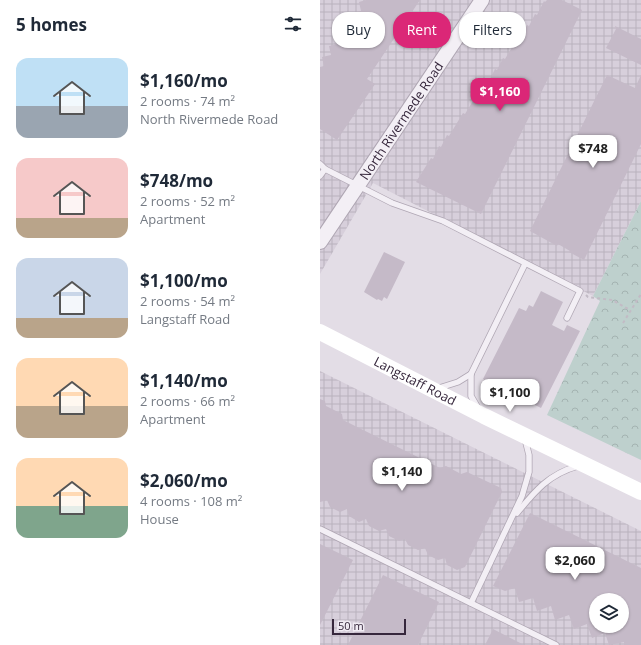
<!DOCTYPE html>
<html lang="en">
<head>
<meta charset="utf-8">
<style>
	:root { --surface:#fff; --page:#f6f6f7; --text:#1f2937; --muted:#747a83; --accent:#db2777 }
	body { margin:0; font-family:"Open Sans",sans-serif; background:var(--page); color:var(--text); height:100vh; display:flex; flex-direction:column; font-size:15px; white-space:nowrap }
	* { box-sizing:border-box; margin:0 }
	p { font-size:13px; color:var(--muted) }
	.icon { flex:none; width:22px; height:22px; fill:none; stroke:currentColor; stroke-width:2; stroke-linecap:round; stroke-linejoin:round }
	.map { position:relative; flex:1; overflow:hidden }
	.sheet { display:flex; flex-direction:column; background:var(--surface); width:320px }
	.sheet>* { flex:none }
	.guide { position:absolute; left:12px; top:12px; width:249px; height:36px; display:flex; gap:8px }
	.tools { position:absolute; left:269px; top:593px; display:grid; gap:8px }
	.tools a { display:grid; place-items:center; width:40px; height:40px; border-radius:50%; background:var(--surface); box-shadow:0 1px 3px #0004; font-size:20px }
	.scale { position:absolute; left:12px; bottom:10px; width:74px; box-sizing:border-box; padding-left:4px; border:2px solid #36273c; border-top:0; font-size:11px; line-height:14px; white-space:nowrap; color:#36273c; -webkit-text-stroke:3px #f1ecf4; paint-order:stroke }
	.price { position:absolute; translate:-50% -34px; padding:0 9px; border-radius:8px; background:#fff; color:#222; font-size:13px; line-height:26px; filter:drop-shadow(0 1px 2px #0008) }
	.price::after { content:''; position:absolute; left:50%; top:24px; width:12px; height:9px; margin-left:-6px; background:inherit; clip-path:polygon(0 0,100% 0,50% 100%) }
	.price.on { background:var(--accent); color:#fff }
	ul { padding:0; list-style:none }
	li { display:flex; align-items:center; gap:12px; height:100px; padding:0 16px }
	li span { display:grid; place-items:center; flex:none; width:112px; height:80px; border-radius:12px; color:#555 }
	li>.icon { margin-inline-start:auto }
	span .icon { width:48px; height:48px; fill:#fffc; stroke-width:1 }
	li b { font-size:17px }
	h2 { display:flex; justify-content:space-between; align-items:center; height:48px; padding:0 16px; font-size:17px }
	.chip { padding:0 14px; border-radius:16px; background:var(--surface); box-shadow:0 1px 3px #0004; font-size:14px; line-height:36px }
	.chip.on { background:var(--accent); color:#fff }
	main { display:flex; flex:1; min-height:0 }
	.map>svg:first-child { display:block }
</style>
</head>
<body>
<main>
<section class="sheet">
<h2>5 homes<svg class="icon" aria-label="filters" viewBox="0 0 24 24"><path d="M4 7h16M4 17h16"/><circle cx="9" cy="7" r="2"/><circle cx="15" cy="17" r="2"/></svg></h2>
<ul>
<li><span style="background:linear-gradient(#bfe0f5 60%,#9aa5b1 0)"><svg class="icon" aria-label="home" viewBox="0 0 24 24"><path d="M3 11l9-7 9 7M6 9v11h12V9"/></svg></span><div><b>$1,160/mo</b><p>2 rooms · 74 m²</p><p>North Rivermede Road</p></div></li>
<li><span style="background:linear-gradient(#f6c9c9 75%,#b9a48a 0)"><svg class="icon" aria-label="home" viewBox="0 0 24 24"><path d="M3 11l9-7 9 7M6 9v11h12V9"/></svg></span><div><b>$748/mo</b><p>2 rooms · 52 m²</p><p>Apartment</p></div></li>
<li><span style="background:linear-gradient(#c9d6e8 75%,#b9a48a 0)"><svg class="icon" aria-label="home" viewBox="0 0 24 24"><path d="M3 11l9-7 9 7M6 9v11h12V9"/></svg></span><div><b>$1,100/mo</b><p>2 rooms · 54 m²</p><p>Langstaff Road</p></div></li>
<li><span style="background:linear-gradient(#ffd9b3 60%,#b9a48a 0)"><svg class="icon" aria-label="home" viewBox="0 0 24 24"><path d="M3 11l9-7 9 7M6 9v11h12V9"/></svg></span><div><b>$1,140/mo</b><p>2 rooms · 66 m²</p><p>Apartment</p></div></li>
<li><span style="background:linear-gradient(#ffd9b3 60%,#7fa58c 0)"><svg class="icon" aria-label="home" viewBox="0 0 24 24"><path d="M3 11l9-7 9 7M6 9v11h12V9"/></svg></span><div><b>$2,060/mo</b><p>4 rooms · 108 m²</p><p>House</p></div></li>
</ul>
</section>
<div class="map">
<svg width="321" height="645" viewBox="0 0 321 645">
	<defs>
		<pattern id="industrial-grid" width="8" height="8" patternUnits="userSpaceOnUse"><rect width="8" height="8" fill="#d7cfdb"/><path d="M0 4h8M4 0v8" fill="none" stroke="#b9b2bd"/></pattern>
		<pattern id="park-crowns" width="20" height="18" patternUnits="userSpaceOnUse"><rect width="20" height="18" fill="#bed0cd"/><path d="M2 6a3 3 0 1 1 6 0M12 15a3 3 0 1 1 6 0" fill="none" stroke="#a4b3b1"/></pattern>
	</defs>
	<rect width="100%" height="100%" fill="#e3dde6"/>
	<g fill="url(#industrial-grid)" fill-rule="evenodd">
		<path d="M0,0h321v201l-48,95 -220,-113 -53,91z"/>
		<path d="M0,371l321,160v114h-321zM276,600h26v26h-26z"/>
	</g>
	<path fill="url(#park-crowns)" d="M321,201v259l-94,-45 53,-114 -7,-5z"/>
	<g fill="#c5bac8" fill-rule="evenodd">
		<path d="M46,0h54l-53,79 8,5 -38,56 -17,-11v-62l4,-1 -2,-9 9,-2 -2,-9 9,-2 -1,-9 9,-2 -2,-9 9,-2 -2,-9 10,-2 -2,-9z"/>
		<path d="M227,0h15l20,10 -101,204 -65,-32 15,-24 2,1 6,-13 2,1 6,-12 2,1 14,-23 2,1 14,-23 2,1 6,-12 2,1 6,-12 2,1 6,-12 2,1 14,-23 2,1 6,-12 2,1 6,-12 2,1 7,-14 1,1z"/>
		<path d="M295,26l26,13v26l-35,-17 10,-19z"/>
		<path d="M287,75l28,13 6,-13v69l-57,116 -15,-8 1,-1 -12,-7 -1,2 -27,-15z"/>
		<path d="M64,252l21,10 -18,37 -3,-2 -2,4 -4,-2 -1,1 -13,-8z"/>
		<path d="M221,291l22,11 -11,23 12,6 3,-6 13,6 -39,77 -58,-29 36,-71 7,3 3,-6 4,2z"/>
		<path d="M0,399l5,2 1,5 16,8 1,6 97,48 6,-2 15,8 6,-2 34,16 1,4 -37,75 -8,3 -10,-5 -2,-7 -7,2 -10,-5 -3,-7 -7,2 -10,-5 -3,-6 -6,2 -10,-5 -3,-7 -7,2 -10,-5 -3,-7 -7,3 -10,-6 -2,-7 -7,3 -10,-5 -3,-7 -7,2z"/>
		<path d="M210,513l111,55v77h-17v-3l-15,3 -4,-12 -13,5 -5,-14 -13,5 -5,-14 -14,5 -4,-14 -14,5 -4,-13 -14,4 -4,-14 -10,3 -12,-5zM276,600h26v26h-26z"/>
		<path d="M0,544l33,16 -33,65z"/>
		<path d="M63,575l56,27 -21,43h-70z"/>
		<path d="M173,629l31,16h-39z"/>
	</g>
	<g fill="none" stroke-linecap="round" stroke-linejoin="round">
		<defs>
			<g id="service">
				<path d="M0,164l5,5 67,34 51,18 137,70 -13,27"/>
				<path d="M0,176l5,-7"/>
				<path d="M119,388l19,-6 13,-8"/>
				<path d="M158,408l-7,-12v-22l54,-110"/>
				<path d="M197,513c18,-22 32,-39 61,-47"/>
				<path d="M0,529l236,116"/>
				<path d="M151,603l51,-107 7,-24v-17l-4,-16"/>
			</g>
			<g id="tertiary">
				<path id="s1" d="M0,242l162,-242"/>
			</g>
		</defs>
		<use href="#service" stroke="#afa6b3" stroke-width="7"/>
		<use href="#tertiary" stroke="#afa6b3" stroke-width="16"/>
		<g stroke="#c2bbc5" stroke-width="2" stroke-dasharray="3 3" stroke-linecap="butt">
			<path d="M266,295l2,2 24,3 18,10"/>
			<path d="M303,323l18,-29"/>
		</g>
		<use href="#service" stroke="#f3eff5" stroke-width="5.5"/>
		<use href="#tertiary" stroke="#f3eff5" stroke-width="14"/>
		<path stroke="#fff" stroke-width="16" id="s2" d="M0,332l164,84 157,76"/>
	</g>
	<g text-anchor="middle" stroke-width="3" stroke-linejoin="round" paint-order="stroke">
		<g font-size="13" fill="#36273c" stroke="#f1ecf4">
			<text dy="5" stroke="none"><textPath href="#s1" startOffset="146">North Rivermede Road</textPath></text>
			<text dy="5" stroke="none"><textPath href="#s2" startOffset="107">Langstaff Road</textPath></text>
		</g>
	</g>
</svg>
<div class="tools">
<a><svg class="icon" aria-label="layers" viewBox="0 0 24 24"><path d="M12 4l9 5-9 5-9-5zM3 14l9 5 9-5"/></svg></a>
</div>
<div class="scale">50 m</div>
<b class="price on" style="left:180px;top:112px">$1,160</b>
<b class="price" style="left:273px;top:169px">$748</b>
<b class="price" style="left:190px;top:413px">$1,100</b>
<b class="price" style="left:82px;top:492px">$1,140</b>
<b class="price" style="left:255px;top:581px">$2,060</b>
<div class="guide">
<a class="chip">Buy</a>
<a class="chip on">Rent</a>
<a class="chip">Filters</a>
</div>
</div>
</main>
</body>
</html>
